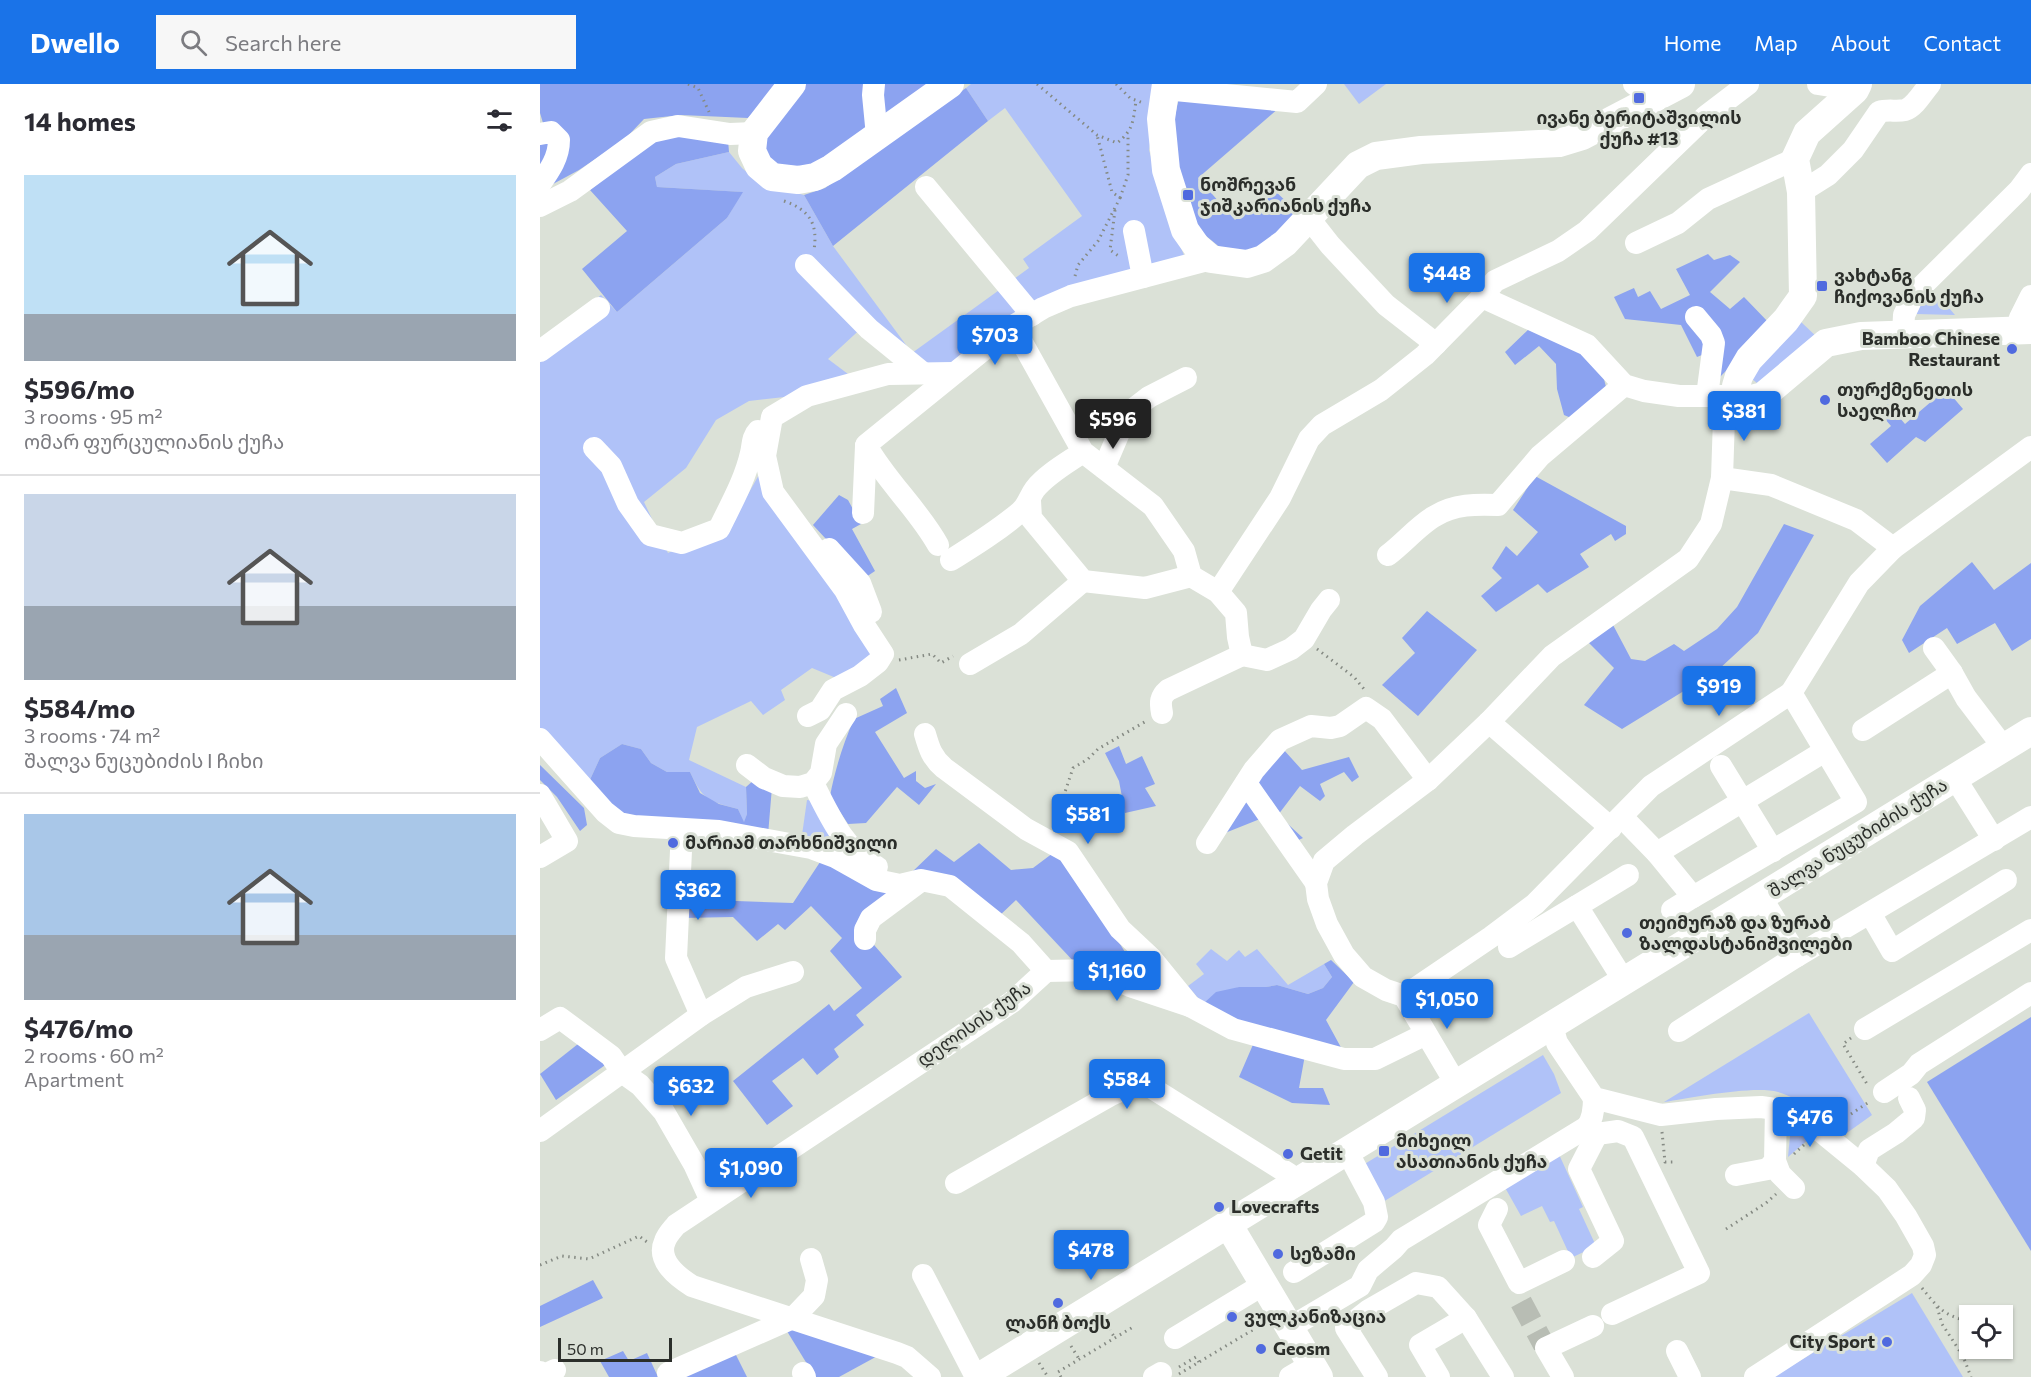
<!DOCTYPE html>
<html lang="en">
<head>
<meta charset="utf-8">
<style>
	:root { --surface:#fff; --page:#f7f7f7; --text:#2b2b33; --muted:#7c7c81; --line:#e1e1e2; --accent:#1a73e8 }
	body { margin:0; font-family:Commissioner,"Noto Sans Georgian",sans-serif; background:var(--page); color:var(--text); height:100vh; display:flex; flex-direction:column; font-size:22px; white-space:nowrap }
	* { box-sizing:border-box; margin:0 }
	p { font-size:20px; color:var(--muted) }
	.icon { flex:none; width:33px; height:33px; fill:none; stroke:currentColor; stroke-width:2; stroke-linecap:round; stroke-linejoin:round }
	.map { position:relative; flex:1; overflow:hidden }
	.panel { display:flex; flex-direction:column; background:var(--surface); width:540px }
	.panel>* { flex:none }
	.buttons { position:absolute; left:1419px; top:1221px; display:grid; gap:12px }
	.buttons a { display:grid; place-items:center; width:54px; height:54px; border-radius:0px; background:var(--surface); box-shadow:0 2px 4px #0004; font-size:30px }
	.scale { position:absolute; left:18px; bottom:15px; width:114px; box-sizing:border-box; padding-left:6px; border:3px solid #2b2e2a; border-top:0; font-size:16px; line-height:21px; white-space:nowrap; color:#2b2e2a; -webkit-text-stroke:4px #dbe1d7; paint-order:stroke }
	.price { position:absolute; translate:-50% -51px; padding:0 14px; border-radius:6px; background:var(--accent); color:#fff; font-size:20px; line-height:39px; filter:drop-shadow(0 2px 3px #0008) }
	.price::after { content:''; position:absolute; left:50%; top:36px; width:18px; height:14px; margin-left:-9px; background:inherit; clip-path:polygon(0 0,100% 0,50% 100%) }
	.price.current { background:#222; color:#fff }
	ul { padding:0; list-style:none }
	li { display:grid; align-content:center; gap:12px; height:318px; padding:0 24px }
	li+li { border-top:2px solid var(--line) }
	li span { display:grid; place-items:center; height:186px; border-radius:0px; color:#555 }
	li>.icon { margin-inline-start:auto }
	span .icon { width:108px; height:108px; fill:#fffc; stroke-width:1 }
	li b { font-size:26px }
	h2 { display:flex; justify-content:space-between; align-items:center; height:72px; padding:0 24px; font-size:26px }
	header { display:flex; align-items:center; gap:36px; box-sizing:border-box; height:84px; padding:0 30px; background:var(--accent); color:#fff }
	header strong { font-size:28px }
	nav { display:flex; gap:33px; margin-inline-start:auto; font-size:21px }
	.search { width:420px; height:54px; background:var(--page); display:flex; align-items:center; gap:15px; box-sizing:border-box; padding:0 21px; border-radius:0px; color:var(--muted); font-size:22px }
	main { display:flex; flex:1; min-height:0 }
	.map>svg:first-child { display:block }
</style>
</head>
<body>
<header>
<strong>Dwello</strong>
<div class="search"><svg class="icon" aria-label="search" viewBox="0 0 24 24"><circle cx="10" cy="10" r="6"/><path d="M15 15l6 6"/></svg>Search here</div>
<nav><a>Home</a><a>Map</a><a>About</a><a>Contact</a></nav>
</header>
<main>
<section class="panel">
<h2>14 homes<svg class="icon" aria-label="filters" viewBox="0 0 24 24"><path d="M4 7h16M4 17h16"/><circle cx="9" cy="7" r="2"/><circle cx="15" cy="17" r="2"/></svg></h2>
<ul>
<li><span style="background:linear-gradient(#bfe0f5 75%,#9aa5b1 0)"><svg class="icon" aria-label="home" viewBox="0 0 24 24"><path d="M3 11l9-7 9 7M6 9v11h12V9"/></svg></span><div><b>$596/mo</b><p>3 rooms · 95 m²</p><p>ომარ ფურცულიანის ქუჩა</p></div></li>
<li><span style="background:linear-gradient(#c9d6e8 60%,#9aa5b1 0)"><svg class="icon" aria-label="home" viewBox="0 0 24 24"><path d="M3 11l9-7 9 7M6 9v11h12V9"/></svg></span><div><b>$584/mo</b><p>3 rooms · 74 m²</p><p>შალვა ნუცუბიძის I ჩიხი</p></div></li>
<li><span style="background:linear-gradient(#a9c7e8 65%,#9aa5b1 0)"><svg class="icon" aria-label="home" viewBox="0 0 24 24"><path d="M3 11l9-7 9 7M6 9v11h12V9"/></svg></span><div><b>$476/mo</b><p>2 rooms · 60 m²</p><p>Apartment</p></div></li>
</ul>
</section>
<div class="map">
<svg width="1491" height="1293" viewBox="0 0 1491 1293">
	<rect width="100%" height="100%" fill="#dbe1d7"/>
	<g fill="#b0c2f8">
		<path d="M431,0h189l-11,66 21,71 16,39 -153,47 -23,-25 19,-14 -6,-9 59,-43 -77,-108 -17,13 -22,-33z"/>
		<path d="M804,0h42l-27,20z"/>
		<path d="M189,68l13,16 17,15 45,12 29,51 79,107 90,-65 19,23 -70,55 -39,-5 -45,-38 -39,36 28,21 -54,15 -53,6 -33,19 -30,48 -42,34 24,51 40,-20 39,-37 13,-23 88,111 28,83 -35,13 -29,-12 -31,22 4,10 -22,15 -12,-14 -54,26 -8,33 57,27 1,27 -3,9 -6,-14c-30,-8 -35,-9 -48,-37h-23l-16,-9 -10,-14 -19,-5 -22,14 -12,26 -48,-52v-391l19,-11 42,-35 16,17 110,-94 15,-26 -85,-5 -2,-10 21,-13z"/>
		<path d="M1390,202l25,29 -39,-1z"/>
		<path d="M1260,237l18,17 -61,45 -5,-4 -1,-8z"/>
		<path d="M267,716l10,1 35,53 -51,-12z"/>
		<path d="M671,865l16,12 12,-11 6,7 12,-8 31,36 36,-21 8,13 -9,11 -15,6 -31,-9 -11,2h-27l-36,17 -15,-18 16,-12 -8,-10z"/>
		<path d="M1269,929l63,102 -28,20c-20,-15 -42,-36 -66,-43 -24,-7 -87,6 -114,10z"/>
		<path d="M1003,971l11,19 7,19 -183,112 -15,-40z"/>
		<path d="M1251,1042l18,13 -21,18z"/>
		<path d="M1017,1066l26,57 -4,2 17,37 -25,12 -17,-37 -4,1 -8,-16 -21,10 -18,-32z"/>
		<path d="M1372,1209l51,84h-190z"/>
	</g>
	<g fill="#8ca3f0">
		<path d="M0,0h240l-32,34 -67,-3 -37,4 -20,21 -45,30 -39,21v-65l3,-3 -3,-10z"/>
		<path d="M265,0h131l-119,83 -40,-1 -11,-10 -2,-18z"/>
		<path d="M426,4l22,33 -155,125 -29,-51 21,-7z"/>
		<path d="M640,9l100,14 -82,71 37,42 35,-34 26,25 -16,22 -17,13 -18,6 -23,-3 -22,-18 -23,-62 -4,-44z"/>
		<path d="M119,51l69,5 1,12 -53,12 -21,13 2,10 86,5 -16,26 -110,94 -35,-43 45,-38 -37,-41z"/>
		<path d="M1168,170l6,6 16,-5 10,7 -30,30 20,17 14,-12 27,28 -54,55 -10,-27 -10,4 -16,-32 -56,-6 -11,-22 20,-9 4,9 12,-6 11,18 29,-14 -14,-26z"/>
		<path d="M991,243l44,20 28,28 5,20 -32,25 -12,-5 -7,-26 -1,-25 -17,-18 -24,19 -10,-13z"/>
		<path d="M1406,305l17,20 -38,33 -9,-5 -29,26 -17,-19 21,-18 -12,-14 9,-8 17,20z"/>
		<path d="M995,392l91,50v8l-11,7 -4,-7 -31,20 9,13 -42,26 -9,-9 -42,28 -15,-16 21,-18 -10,-10 14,-22 11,10 21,-24 -25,-22z"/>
		<path d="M299,411l9,5 13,24 -9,5 23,42 -12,8 -50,-54z"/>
		<path d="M1244,440l30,11 -56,98 -40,37 -96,59 -38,-24 30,-37 -29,-29 27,-16 19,36 14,2 29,-17 10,7 33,-22 20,-22z"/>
		<path d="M1432,478l22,28 37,-27v76l-19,12 -17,-28 -38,21 -10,-16 -38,25 -7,-13 18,-34z"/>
		<path d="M887,527l50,39 -59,66 -36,-31 33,-32 -13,-15z"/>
		<path d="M356,604l11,25 -32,19 29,46 12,-7v10l9,7 11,-4 -17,21 -22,-18 -31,36 -18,1 -18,-28c5,-26 13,-52 24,-77l29,-13 -3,-7z"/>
		<path d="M82,660l19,5 10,14 16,9h23l10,21 19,11 19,5 6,13 3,-8 -1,-27 9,-8 17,8 -4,48 -148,-16 -32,-35 12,-26z"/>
		<path d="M579,662l7,18 16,-8 13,28 -10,4 11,18 -31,7 -6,-32 -14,-28z"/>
		<path d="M743,665l19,21 47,-13 10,20 -7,5 -8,-10 -24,12 5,12 -5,5 -20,-15 -22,29 25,23 -13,6 -39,-63z"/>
		<path d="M0,681l44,43 3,17 -7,6 -23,-34 -17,-17z"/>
		<path d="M706,707l19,26 -45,18z"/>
		<path d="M439,759l32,27 22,-2 28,-21 70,115 51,39 -106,-37 -60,-64 -19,18 -86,-45 25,-24 18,13z"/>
		<path d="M284,772l96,27 -59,47 41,47 -46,38 8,10 -30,24 5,8 -22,18 -14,-17 -31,23 21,25 -26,19 -34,-44 96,-77 5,7 28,-23 -32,-37 12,-13 -31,-32 -26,24 -7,-6 -21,17 -24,-24 -51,1 -1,-19 112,4z"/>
		<path d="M791,876l23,22 -28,38 18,33 -112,-29 -29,-20 13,-12 23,-5h27l11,-2 31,9 15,-6 9,-11 -8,-13z"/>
		<path d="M1491,933v234l-104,-169z"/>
		<path d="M715,956l50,15 -6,33h24l7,17 -38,-2 -53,-26z"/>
		<path d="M38,960l30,19 -52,37 -16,-26z"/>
		<path d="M53,1196l10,18 -63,29v-21z"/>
		<path d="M242,1239l101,30 -44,24h-24z"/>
		<path d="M192,1263l15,30h-75z"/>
		<path d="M83,1267l6,10 18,-8 11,24h-49l-9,-16z"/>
	</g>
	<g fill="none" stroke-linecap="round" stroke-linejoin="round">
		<path stroke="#b8bdb4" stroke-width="22" stroke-dasharray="22 11" stroke-linecap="butt" d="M981,1218l23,43"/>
		<g stroke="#858a83" stroke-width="3" stroke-dasharray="1.5 4.5" stroke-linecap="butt">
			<path d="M148,0l10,4 11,24"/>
			<path d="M497,0l60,51 20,8c17,-13 16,-23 19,-42"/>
			<path d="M576,0l14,14 13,5"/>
			<path d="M580,114l8,-23v-40"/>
			<path d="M244,117c26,9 34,23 30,49"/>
			<path d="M575,126l-5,40 10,7"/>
			<path d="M535,192l3,-11 20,-24 22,-43 -8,-6 -15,-57"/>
			<path d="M777,565l37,28 10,12"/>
			<path d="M359,576l33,-6 9,9 12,-7"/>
			<path d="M518,742l2,-19 13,-39 15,-9 10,-10 50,-29"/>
			<path d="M1311,954l-8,6 24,40"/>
			<path d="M1311,1030l18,-12"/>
			<path d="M1122,1048l3,30h9"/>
			<path d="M1254,1070l13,-12"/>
			<path d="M1186,1145l40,-26 10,-9"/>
			<path d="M0,1181l22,-9 27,3 50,-23 8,6"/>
			<path d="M1382,1204c15,19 23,29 48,33"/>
			<path d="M1397,1223l5,17 21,32 8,21"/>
			<path d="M566,1240l9,14"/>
			<path d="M531,1262l8,13"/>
			<path d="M499,1279l9,14"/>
			<path d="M639,1283l17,-10 3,5"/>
			<path d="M639,1290l82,-49"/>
			<path d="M521,1293l-3,-5 75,-45"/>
		</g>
		<g stroke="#fff" stroke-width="22">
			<path d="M334,0l-1,11 4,41"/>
			<path d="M1094,0l20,15"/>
			<path d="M1278,0l37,6"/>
			<path d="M625,5l132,13 19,-18"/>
			<path d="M0,50l11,-2 8,8c0,17 -9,30 -19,44"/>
			<path d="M386,103l106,128"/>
			<path d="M1261,108l27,-17 25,-25 26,-38c9,-3 17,0 26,-2 10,-3 18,-18 25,-26"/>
			<path d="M0,122l30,-15 81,-59 27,-6 52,8 24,-1"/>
			<path d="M768,133l22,28 56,60 50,39"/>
			<path d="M594,147l9,46"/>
			<path d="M1096,159l42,-20 30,-24 87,-40"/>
			<path d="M266,181l63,64 54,44"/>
			<path d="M942,213l105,48 37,40 20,6 35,5h60"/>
			<path d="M1156,233l15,18 3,8 -7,53"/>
			<path d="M473,242l70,126 70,54 31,45 7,25 27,16 18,21 2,24 4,18"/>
			<path d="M1476,246l4,-12 11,-22"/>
			<path d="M1363,249l1,-18 10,-21 105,-104 12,-16"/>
			<path d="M0,267l59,-43"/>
			<path d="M54,364l17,18 17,38 22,31 32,8 37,-14c12,-25 26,-49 32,-76 2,-8 1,-16 7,-22"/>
			<path d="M564,384l23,-54 22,-17 37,-19"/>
			<path d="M1182,394l49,7 85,35 37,28"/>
			<path d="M490,417l1,17 52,63 62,7 46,-12"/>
			<path d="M323,429l3,-67"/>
			<path d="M398,461c-20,-36 -52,-64 -72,-100l147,-119 30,-18 28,-12 140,-37"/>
			<path d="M289,465l31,34 11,29"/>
			<path d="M848,471c16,-12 31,-30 47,-39 19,-12 42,-12 63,-11l42,-49 84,-71"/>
			<path d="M411,476c24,-15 48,-30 69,-48 9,-8 9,-15 15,-23 12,-15 32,-26 48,-37"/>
			<path d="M678,508l62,-94 29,-59 13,-14 59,-35 44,-35 57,-58 13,-16 63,-30 29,-20 119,-115 42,-32"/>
			<path d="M1394,564l18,25 14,25 38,50"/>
			<path d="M702,571l25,5 24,-11 13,-10 17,-29 8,-10"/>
			<path d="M430,580l51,-30 62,-53"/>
			<path d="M622,629c-2,-11 -2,-16 6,-23l74,-35"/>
			<path d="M268,632l12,-6 13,-20 27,-14 18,-14 5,-8 -19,-29 -19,-35 -72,-98 -8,-36 7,-39 35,-21 81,-22 65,-1"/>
			<path d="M949,638l122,106"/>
			<path d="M1323,646l89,-57"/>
			<path d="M385,650c4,14 7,24 19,34l82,61 42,23 52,77 31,29 39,48 43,23 111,30h31l51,-25"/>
			<path d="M0,655l65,73 14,11 15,3 85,5 92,17 24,9 41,23 24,5 21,-5 29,6 71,57 25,28"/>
			<path d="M207,681l17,13 19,8 17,1 13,-4 8,-10 5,-29 20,-30"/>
			<path d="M1181,682l52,85"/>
			<path d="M1415,694l39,62"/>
			<path d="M273,699c15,30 32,69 64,84"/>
			<path d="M706,699l70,100"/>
			<path d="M0,711l27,46 -27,16"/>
			<path d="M1082,733l35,36 36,44 163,-95 -65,-109"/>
			<path d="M142,745l-6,129 25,57"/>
			<path d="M667,759l47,-73 26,-30 31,-14 20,2 9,-2 26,-18 16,11 46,61"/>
			<path d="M1117,769l168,-102"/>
			<path d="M1221,813l36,59"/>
			<path d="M1037,822l51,-31"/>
			<path d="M1132,826l21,-13"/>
			<path d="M1330,829l22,38 114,-71"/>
			<path d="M325,855v-9l6,-12 47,-35"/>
			<path d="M969,863l68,-41 47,75"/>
			<path d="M506,887l49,-1 35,16 60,20"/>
			<path d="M864,912l87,-59 44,-33 116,-118 140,-93 68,-110 34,-35 138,-101"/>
			<path d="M1012,942l5,17 37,55 67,17 55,-6 45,-2 28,4 19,10 55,45 24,23 19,27 17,30 2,9 -4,10 -9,10 -157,102"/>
			<path d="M1325,945l166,-99"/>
			<path d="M0,946l20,-12 51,38 11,16 18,13 24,27 30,52 17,37"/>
			<path d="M1139,947l118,-75 234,-139"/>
			<path d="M916,1000l-52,-88 -18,-6 -23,-13 -19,-22 -17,-31 -9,-25 -2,-16 8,-22 31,-26 73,-55 61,-58 63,-66 136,-97 23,-35 11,-46 2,-60 15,-22"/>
			<path d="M1344,1008l27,-18 8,-10 112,-71"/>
			<path d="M1049,1040l8,10 21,-3 15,6 66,136 -87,41"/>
			<path d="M0,1047l161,-116 45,-28 47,-15"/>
			<path d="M1235,1077l5,13 14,14"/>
			<path d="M1323,1082l6,-16 27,-17 18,-15 1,-8 -6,-12"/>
			<path d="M1196,1091l32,-6 7,-8 1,-52"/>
			<path d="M416,1099l155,-88 27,-12 14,5 137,86 8,8"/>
			<path d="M957,1125l-8,16 30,58 45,-22"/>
			<path d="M1053,1173l20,-16 -34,-72 18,-35"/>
			<path d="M754,1188l80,-50 3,-5 -3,-15 -27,-51"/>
			<path d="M383,1191l53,102"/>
			<path d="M926,1234l37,59"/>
			<path d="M749,1244l71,-42 8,-16 26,-22 7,-8 186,-113c6,-8 7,-19 7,-29"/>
			<path d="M635,1254l89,-54"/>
			<path d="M1137,1267l13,26"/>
			<path d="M0,1288l2,4 13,-6"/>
			<path d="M128,1289l125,-55 21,-22 3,-16 -6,-21"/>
			<path d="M263,1289l2,4"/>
			<path d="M390,1293l-23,-20 -10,-4 -205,-67c-14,-9 -36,-25 -27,-45 2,-6 7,-11 11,-16l336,-223 34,-31"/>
			<path d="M614,1293l7,-4"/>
			<path d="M750,1293l22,-13"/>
			<path d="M837,1293l-31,-49 23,-18 47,-27 22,4 28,31 -46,27 19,32"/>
			<path d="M1023,1293l-17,-29 47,-22"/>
		</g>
		<g stroke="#fff" stroke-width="28">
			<path d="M252,0l-38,49 -2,18 7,15 13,11 26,3 17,-3 17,-9 118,-84"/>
			<path d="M626,0l-5,35 5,51 19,60 12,17 14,12 36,5 16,-5 22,-16 73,-78 18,-9 45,-6 138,-7 23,-7 99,-52"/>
			<path d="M1318,0l-3,6 -48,43 -12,26 6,33 2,104 -17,24 -37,39 -10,17 -3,10 3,10 8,4 16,-4 63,-53 35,-7 170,-6"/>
			<path d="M688,1140l91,153"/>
			<path d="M439,1293l1052,-646"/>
		</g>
	</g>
	<g fill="#506adf" stroke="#dbe1d7" stroke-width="2">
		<rect x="1093" y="8" width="12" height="12" rx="3"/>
		<rect x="642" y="105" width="12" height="12" rx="3"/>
		<rect x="1276" y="196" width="12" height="12" rx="3"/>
		<circle cx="1472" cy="265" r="6"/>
		<circle cx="1285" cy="316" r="6"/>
		<circle cx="133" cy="759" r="6"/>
		<circle cx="1087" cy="849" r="6"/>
		<rect x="838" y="1061" width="12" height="12" rx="3"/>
		<circle cx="748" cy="1070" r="6"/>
		<circle cx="679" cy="1123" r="6"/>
		<circle cx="738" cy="1170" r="6"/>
		<circle cx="518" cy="1219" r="6"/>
		<circle cx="692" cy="1233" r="6"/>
		<circle cx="1347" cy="1258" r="6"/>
		<circle cx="721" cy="1265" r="6"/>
	</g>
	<g text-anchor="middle" stroke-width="6" stroke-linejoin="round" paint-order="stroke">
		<g font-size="18" font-weight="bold" fill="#2b2e2a" stroke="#dbe1d7" text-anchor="start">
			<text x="1099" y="40" text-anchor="middle">ივანე ბერიტაშვილის<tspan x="1099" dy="21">ქუჩა #13</tspan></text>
			<text x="660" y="107">ნოშრევან<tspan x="660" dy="21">ჯიშკარიანის ქუჩა</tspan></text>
			<text x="1294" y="198">ვახტანგ<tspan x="1294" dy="21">ჩიქოვანის ქუჩა</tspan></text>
			<text x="1460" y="261" text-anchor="end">Bamboo Chinese<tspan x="1460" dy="21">Restaurant</tspan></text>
			<text x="1297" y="312">თურქმენეთის<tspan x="1297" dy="21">საელჩო</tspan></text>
			<text x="145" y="765">მარიამ თარხნიშვილი</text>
			<text x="1099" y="845">თეიმურაზ და ზურაბ<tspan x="1099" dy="21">ზალდასტანიშვილები</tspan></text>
			<text x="856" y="1063">მიხეილ<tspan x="856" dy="21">ასათიანის ქუჩა</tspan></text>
			<text x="760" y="1076">Getit</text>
			<text x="691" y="1129">Lovecrafts</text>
			<text x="750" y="1176">სეზამი</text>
			<text x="704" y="1239">ვულკანიზაცია</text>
			<text x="518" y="1245" text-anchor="middle">ლანჩ ბოქს</text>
			<text x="1335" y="1264" text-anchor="end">City Sport</text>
			<text x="733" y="1271">Geosm</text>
		</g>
		<g font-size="18" fill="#2b2e2a" stroke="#dbe1d7">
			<text transform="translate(1318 754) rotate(-32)" y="6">შალვა ნუცუბიძის ქუჩა</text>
			<text transform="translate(434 940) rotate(-35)" y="6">დელისის ქუჩა</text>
		</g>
	</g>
</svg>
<div class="buttons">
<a><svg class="icon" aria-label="locate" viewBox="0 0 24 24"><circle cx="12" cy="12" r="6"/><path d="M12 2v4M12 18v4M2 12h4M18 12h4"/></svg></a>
</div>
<div class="scale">50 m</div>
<b class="price" style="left:907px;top:220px">$448</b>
<b class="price" style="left:455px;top:282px">$703</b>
<b class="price" style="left:1204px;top:358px">$381</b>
<b class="price current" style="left:573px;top:366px">$596</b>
<b class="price" style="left:1179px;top:633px">$919</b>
<b class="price" style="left:548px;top:761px">$581</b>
<b class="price" style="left:158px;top:837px">$362</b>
<b class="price" style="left:577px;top:918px">$1,160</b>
<b class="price" style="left:907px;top:946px">$1,050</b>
<b class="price" style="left:587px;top:1026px">$584</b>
<b class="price" style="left:151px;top:1033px">$632</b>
<b class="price" style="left:1270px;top:1064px">$476</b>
<b class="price" style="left:211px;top:1115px">$1,090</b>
<b class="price" style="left:551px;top:1197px">$478</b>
</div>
</main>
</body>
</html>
